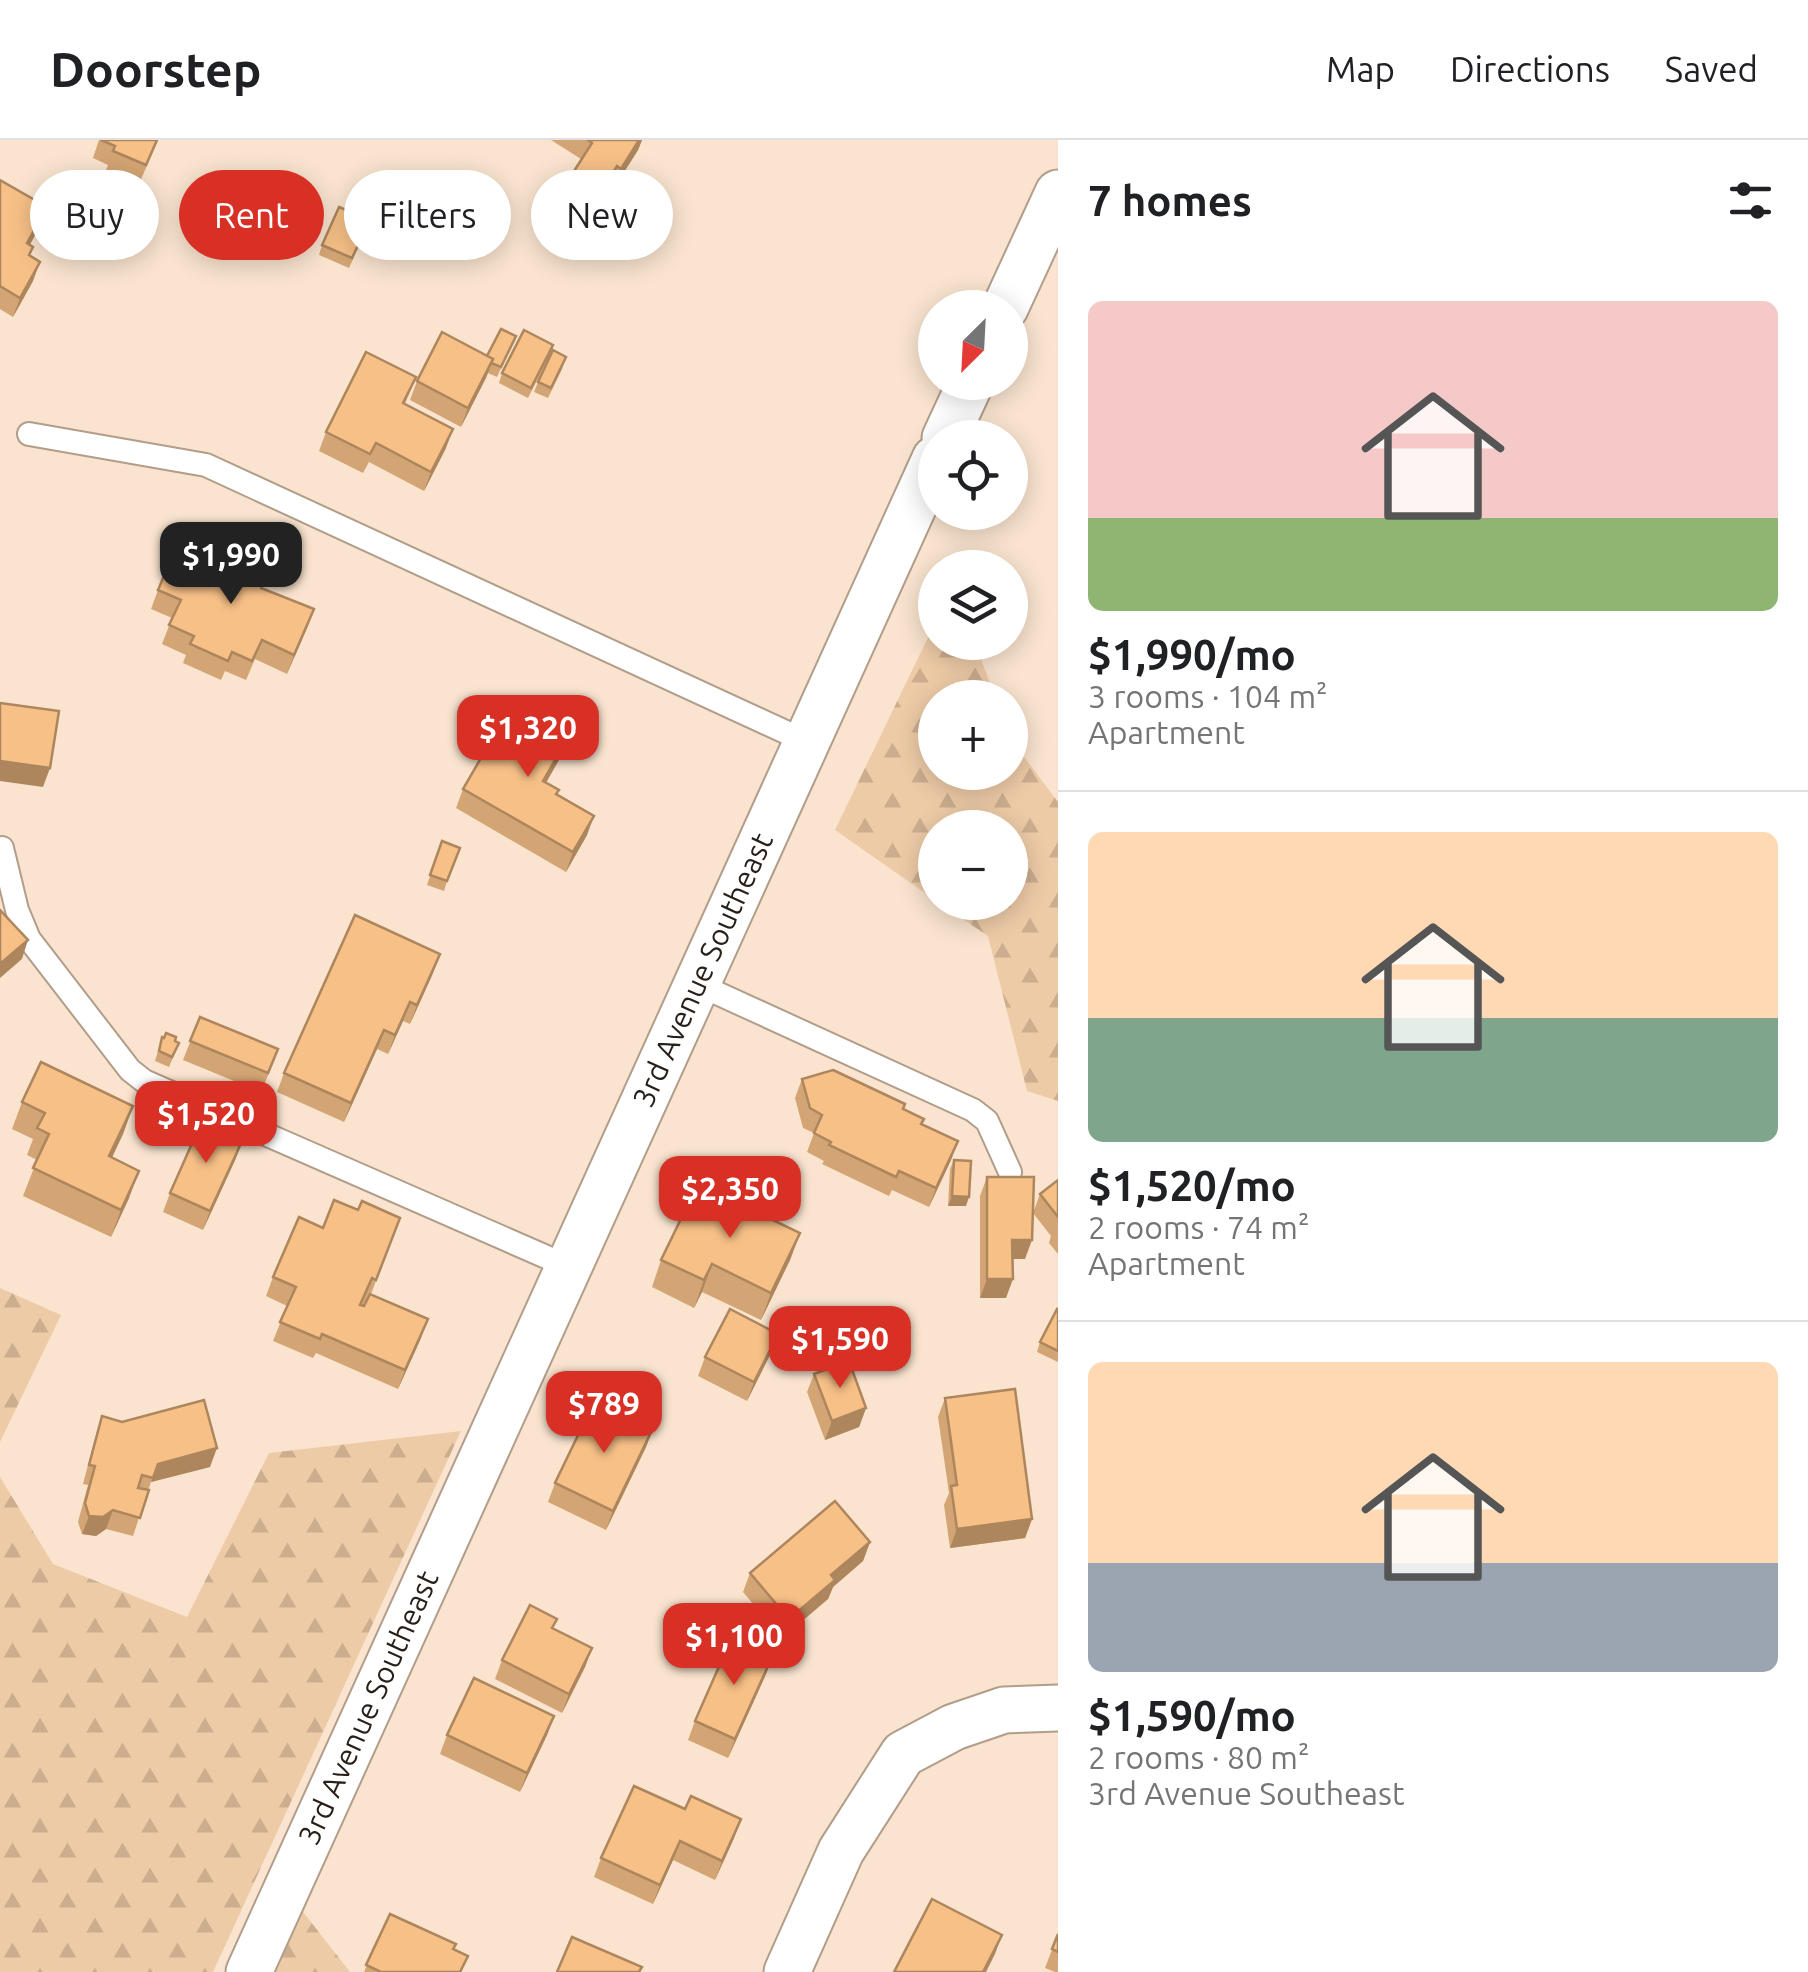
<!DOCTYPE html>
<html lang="en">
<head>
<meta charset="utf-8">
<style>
	:root { --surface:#fff; --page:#f6f6f6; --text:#202124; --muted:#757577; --line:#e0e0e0; --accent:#d93025 }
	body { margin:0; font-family:Ubuntu,sans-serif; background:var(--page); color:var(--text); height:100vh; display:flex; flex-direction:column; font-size:38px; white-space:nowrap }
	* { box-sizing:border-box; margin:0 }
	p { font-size:32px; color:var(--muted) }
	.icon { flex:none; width:55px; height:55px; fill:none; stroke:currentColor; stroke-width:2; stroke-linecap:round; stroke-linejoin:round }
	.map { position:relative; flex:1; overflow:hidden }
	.drawer { display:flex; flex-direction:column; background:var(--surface); width:750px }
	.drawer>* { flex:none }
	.hud { position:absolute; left:30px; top:30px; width:878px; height:90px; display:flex; gap:20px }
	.needle { width:65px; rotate:204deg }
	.buttons { position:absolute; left:918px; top:150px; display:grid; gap:20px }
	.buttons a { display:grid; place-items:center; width:110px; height:110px; border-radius:50%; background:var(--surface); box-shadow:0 5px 25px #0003; font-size:50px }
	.price { position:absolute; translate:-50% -85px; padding:0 22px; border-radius:20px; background:var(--accent); color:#fff; font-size:32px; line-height:65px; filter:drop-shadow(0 2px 5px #0008) }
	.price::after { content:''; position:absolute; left:50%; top:60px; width:30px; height:22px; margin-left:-15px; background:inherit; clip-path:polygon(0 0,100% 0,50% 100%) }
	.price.current { background:#222; color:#fff }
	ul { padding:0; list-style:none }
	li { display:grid; align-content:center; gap:20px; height:530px; padding:0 30px }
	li+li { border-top:2px solid var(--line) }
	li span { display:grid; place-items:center; height:310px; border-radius:15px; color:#555 }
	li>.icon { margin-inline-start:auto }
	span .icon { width:180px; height:180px; fill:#fffc; stroke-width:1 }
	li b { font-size:42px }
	h2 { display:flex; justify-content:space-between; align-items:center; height:120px; padding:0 30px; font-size:42px }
	.tag { padding:0 35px; border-radius:45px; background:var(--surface); box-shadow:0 5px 25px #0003; font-size:35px; line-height:90px }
	.tag.current { background:var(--accent); color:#fff }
	header { display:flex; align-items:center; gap:60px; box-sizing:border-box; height:140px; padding:0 50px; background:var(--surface); border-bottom:2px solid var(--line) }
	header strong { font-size:48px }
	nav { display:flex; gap:55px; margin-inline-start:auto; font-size:35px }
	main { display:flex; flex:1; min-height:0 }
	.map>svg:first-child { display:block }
</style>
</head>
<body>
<header>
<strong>Doorstep</strong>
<nav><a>Map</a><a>Directions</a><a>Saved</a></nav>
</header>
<main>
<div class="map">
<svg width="1058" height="1832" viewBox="0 0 1058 1832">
	<defs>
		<pattern id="forest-firs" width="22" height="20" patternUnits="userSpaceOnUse" patternTransform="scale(2.5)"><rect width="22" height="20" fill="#eecba7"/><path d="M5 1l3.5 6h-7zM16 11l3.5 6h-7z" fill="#ccae8f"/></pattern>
	</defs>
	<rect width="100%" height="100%" fill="#fae4cf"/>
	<g fill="url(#forest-firs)">
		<path d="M935,483v19l40,1 20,54 -60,1v74h75v-34l48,64v299l-31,-10 -39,-155 -49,-33 71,-1v-74h-75v72l-100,-70z"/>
		<path d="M0,1148l61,27 -61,127z"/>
		<path d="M461,1291l-248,541h-213v-495l53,87 134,53 82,-164z"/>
		<path d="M300,1768l50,64h-77z"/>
	</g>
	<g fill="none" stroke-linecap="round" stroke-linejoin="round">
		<defs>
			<g id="lane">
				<path d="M29,294l177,31 599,276"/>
				<path d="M2,708l15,62 12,29 101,131 14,11 423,185"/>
				<path d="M695,843l278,127 14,11 23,51"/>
			</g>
			<g id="street">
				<path d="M1005,168l53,-115"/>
				<path d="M945,298l26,-56"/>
				<path id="s1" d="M249,1832l686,-1513"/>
				<path d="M787,1832l54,-121 62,-97 51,-27 50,-17 54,-2"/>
			</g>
		</defs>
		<use href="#lane" stroke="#b19d89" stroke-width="26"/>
		<use href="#street" stroke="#b19d89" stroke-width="49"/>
		<use href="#lane" stroke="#fff" stroke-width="22"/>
		<use href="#street" stroke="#fff" stroke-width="45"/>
	</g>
	<g fill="#d4a574">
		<path d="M99,0h59l-19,44 -33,-14 2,-5 -15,-7z"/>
		<path d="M551,0h91l-4,10 -24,38 -4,-3 -26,43 -29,-19 7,-19 19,-31z"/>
		<path d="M0,40l40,46 -10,19 3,2 -3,9 3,25 -20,36 -13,-8z"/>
		<path d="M366,90l-17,38 -30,-13 3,-10z"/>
		<path d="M516,196l-19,41 -9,-4 -27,54 -51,-27 7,-19 70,-25z"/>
		<path d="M550,215l-22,43 -29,-15 3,-10z"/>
		<path d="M563,227l-15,31 -14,-6 4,-10z"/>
		<path d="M416,237l-11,27 41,44 -22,43 -55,-29 -6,11 -44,-22 7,-19z"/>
		<path d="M212,417l43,6 -5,13 11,12 53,21 -27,65 -32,-15 -9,21 -21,-9 -4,9 -38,-17 3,-8 -24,-11 10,-26 -21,-9 7,-19 23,-20z"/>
		<path d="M567,599l-7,19 -14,25 41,52 -21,37 -110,-64 7,-19z"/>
		<path d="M442,701l5,40 -3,10 -17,-6z"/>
		<path d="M433,833l-23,51 -7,-3 -15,33 -11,-5 -33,73 -67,-30 7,-19z"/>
		<path d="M200,877l71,51 -10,24 -78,-32z"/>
		<path d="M162,897l17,6 -10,24 -14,-6z"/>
		<path d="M802,939l101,30 19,16 29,35 -22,47 -37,-17 -3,6 -67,-32 2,-3 -17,-9 7,-19 -11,-5 -8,-30z"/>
		<path d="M22,962l111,4 -10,28 -11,23 17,41 -18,39 -88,-41 14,-36 -10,-5 6,-16 -21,-10z"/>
		<path d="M236,1018l-33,72 -40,-18 7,-19z"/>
		<path d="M954,1020l12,46h-18l2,-37z"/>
		<path d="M987,1037l38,82h-12l-7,39h-26v-102z"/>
		<path d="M1058,1040v74l-9,-11 2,-7 -18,-23 7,-19z"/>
		<path d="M358,1070l42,8 -29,76 50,44 -23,51 -82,-36 -3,5 -40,-17 14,-35 -21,-10 7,-19 50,-49z"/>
		<path d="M800,1093l-10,27 -29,60 -59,-28 -8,16 -42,-21 9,-27z"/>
		<path d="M1058,1170v52l-21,-10 3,-10z"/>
		<path d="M778,1194l-7,19 -24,48 -49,-25 7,-19z"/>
		<path d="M814,1234l52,34 -7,19 -34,13 -18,-48z"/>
		<path d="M945,1258l87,121 -7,19 -75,10 -6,-43 5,-12 -11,-76z"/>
		<path d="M102,1276l108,51 -59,15 -18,54 -27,-7 -10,7 -14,-2 -4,-12 10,-37 -5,-1 13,-49z"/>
		<path d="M653,1288l-7,19 -40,83 -58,-28 7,-19z"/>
		<path d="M870,1402l-7,19 -30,26 -5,12 -46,39 -39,-46 7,-19z"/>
		<path d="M554,1489l38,19 -7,19 -23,46 -67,-34 7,-19z"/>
		<path d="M766,1534l-38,84 -40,-18 7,-19z"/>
		<path d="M554,1576l-7,19 -27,57 -80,-38 7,-19z"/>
		<path d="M685,1669l49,29 -19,42 -42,-20 -20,44 -59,-27 7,-19z"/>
		<path d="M390,1774l64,36 8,22h-98z"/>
		<path d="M1058,1794v38h-3l-10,-4z"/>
	</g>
	<g fill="#ad865e">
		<path d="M639,0h3l-4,10 -24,38 7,-19z"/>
		<path d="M617,26l-7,19 -26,43 7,-19z"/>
		<path d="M47,67l-7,19 -20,36 7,-19z"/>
		<path d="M40,122l-7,19 -20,36 7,-19z"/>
		<path d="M493,219l-7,19 -25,49 7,-19z"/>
		<path d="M453,289l-7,19 -22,43 7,-19z"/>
		<path d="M314,469l-7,19 -20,46 7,-19z"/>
		<path d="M567,599l-7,19 -24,42 7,-19z"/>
		<path d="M0,621l50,7 -7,19 -43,-6z"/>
		<path d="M594,676l-7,19 -21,37 7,-20z"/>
		<path d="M28,800l-6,19 -22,19v-14z"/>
		<path d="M440,814l-7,19 -23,51 7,-19z"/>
		<path d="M410,862l-7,19 -15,33 7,-19z"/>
		<path d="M384,890l-7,19 -33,73 7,-19z"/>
		<path d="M133,966l-10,28 -23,49 9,-27z"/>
		<path d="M243,999l-7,19 -33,72 7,-19z"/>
		<path d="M958,1001l-7,19 -22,47 7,-19z"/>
		<path d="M139,1031l-10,27 -18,39 10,-27z"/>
		<path d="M952,1056l17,1 -3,9h-18z"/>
		<path d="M800,1093l-10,27 -29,60 10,-27z"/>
		<path d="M1012,1100h20l-7,19h-20z"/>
		<path d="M712,1124l-10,28 -8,16 10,-28z"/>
		<path d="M987,1139h26l-7,19h-26z"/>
		<path d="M428,1179l-7,19 -23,51 7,-19z"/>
		<path d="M778,1194l-7,19 -24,48 7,-19z"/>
		<path d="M866,1268l-7,19 -34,13 7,-19z"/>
		<path d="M653,1288l-7,19 -40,83 7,-19z"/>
		<path d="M217,1308l-7,19 -59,15 7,-18z"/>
		<path d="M113,1370l-7,19 -10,7 -14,-2 7,-18z"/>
		<path d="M1032,1379l-7,19 -75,10 7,-19z"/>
		<path d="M870,1402l-7,19 -30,26 -5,12 -46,39 7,-19 42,-44z"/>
		<path d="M592,1508l-7,19 -23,46 7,-19z"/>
		<path d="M773,1515l-7,19 -38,84 7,-19z"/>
		<path d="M554,1576l-7,19 -27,57 7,-19z"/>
		<path d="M741,1679l-7,19 -19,42 7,-19z"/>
		<path d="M680,1701l-7,19 -20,44 7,-19z"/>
		<path d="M1002,1795l-7,19 -9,18h-3z"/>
	</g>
	<g fill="#f7c087" stroke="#ad865e" stroke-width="2.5">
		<path d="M101,0h56l-11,25 -33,-14 2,-5z"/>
		<path d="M588,0h51l-18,29 -4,-3 -26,43 -29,-19 30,-47z"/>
		<path d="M0,40l47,27 -20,36 6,4 -4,8 11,7 -20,36 -20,-12z"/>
		<path d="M339,67l31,13 -18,38 -30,-13z"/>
		<path d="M501,189l15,7 -15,31 -10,-4 2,-4 -6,-3z"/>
		<path d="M524,190l29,15 -22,43 -29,-15z"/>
		<path d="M442,192l51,27 -25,49 -51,-27z"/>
		<path d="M553,210l13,7 -15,31 -13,-6z"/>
		<path d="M366,212l50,25 -13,26 50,26 -22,43 -55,-29 -6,11 -44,-22z"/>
		<path d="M217,406l38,17 -5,12 13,6 -2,7 53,21 -20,46 -32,-15 -10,21 -20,-9 -4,9 -38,-17 4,-8 -25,-11 12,-25 -23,-10 11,-26 12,6 10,-22 21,9z"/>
		<path d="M0,563l59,8 -9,57 -50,-7z"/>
		<path d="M511,566l56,33 -24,42 16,9 -3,4 38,22 -21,36 -110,-63z"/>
		<path d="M442,701l18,7 -13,33 -17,-6z"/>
		<path d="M0,770l28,30 -28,24z"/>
		<path d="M355,775l85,39 -23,51 -7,-3 -15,33 -11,-5 -33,73 -67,-30z"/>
		<path d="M200,877l78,32 -10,24 -78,-32z"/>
		<path d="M166,893l10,4 -1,4 4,2 -7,14 -13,-6 3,-14 2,1z"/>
		<path d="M41,922l92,44 -24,50 30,15 -18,39 -88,-42 16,-34 -12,-6 8,-15 -23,-11z"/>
		<path d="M833,930l72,34 -2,5 21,10 -3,5 37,17 -22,47 -37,-17 -3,6 -67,-32 2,-3 -17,-9 8,-18 -12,-7 -8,-29z"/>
		<path d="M202,981l41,18 -33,72 -40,-18z"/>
		<path d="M954,1020l17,1 -2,36 -17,-1z"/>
		<path d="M987,1037h47l-2,63h-20l1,39h-26z"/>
		<path d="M1058,1040v37l-18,-23z"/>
		<path d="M698,1044l102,49 -29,60 -59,-29 -8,16 -43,-20z"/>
		<path d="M334,1060l24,10 4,-9 38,17 -24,62 -4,-2 -12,27 4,1 6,-12 58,25 -23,51 -83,-36 -2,5 -40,-17 16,-35 -23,-10 26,-60 24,11z"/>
		<path d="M730,1169l48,25 -24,48 -49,-25z"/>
		<path d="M1057,1169l1,1v41l-18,-9z"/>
		<path d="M849,1221l17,47 -34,13 -18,-47z"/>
		<path d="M1015,1249l17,130 -75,10 -6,-43 6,-1 -12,-87z"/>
		<path d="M204,1260l13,48 -59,16 -5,14 -11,-3 -4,13 11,2 -9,28 -27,-8 -10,7 -14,-1 -4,-13 10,-37 -6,-1 13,-49 20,6z"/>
		<path d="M595,1260l58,28 -40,83 -58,-28z"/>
		<path d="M835,1361l35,41 -39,33 4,5 -46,39 -39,-46z"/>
		<path d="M530,1465l27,14 -5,9 40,20 -23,46 -67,-34z"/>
		<path d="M732,1497l41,18 -38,84 -40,-18z"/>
		<path d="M474,1538l80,38 -27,57 -80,-38z"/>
		<path d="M634,1646l51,23 6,-13 50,23 -19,42 -42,-20 -20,44 -59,-27z"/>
		<path d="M932,1759l70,36 -19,37h-89z"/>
		<path d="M390,1774l66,30 -3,5 15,7 -8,16h-79l-15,-7z"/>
		<path d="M1058,1794v18l-6,-3z"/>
		<path d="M572,1797l70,30 -3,5h-82z"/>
	</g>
	<g text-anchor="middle" stroke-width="8" stroke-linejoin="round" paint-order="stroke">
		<g font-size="30" fill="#271f18" stroke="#fff">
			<text dy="10" stroke="none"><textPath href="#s1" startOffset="1100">3rd Avenue Southeast</textPath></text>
			<text dy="10" stroke="none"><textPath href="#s1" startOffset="290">3rd Avenue Southeast</textPath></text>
		</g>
	</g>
</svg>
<div class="buttons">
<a><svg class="needle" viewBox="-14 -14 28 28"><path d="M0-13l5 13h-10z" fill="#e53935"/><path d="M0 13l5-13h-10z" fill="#757577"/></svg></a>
<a><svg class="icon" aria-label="locate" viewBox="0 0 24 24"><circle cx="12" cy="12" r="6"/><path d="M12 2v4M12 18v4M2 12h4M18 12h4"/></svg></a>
<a><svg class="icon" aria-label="layers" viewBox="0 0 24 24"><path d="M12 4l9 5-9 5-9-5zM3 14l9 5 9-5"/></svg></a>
<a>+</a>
<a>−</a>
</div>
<b class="price current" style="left:231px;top:467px">$1,990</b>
<b class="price" style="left:528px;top:640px">$1,320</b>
<b class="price" style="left:206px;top:1026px">$1,520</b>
<b class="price" style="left:730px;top:1101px">$2,350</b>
<b class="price" style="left:840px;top:1251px">$1,590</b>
<b class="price" style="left:604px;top:1316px">$789</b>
<b class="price" style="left:734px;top:1548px">$1,100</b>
<div class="hud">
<a class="tag">Buy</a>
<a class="tag current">Rent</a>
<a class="tag">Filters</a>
<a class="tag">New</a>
</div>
</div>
<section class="drawer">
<h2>7 homes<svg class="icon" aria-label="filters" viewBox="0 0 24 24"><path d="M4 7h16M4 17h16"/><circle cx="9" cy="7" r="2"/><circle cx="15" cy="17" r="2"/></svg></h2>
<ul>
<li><span style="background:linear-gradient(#f6c9c9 70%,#8fb573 0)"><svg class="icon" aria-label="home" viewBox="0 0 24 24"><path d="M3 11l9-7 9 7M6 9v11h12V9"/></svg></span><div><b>$1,990/mo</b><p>3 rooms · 104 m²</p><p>Apartment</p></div></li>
<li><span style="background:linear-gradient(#ffd9b3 60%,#7fa58c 0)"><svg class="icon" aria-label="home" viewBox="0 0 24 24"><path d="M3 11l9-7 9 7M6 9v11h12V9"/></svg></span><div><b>$1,520/mo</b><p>2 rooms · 74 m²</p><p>Apartment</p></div></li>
<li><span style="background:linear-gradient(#ffd9b3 65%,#9aa5b1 0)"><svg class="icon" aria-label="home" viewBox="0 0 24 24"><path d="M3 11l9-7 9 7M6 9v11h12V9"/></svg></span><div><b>$1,590/mo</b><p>2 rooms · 80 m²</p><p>3rd Avenue Southeast</p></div></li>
</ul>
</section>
</main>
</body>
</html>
